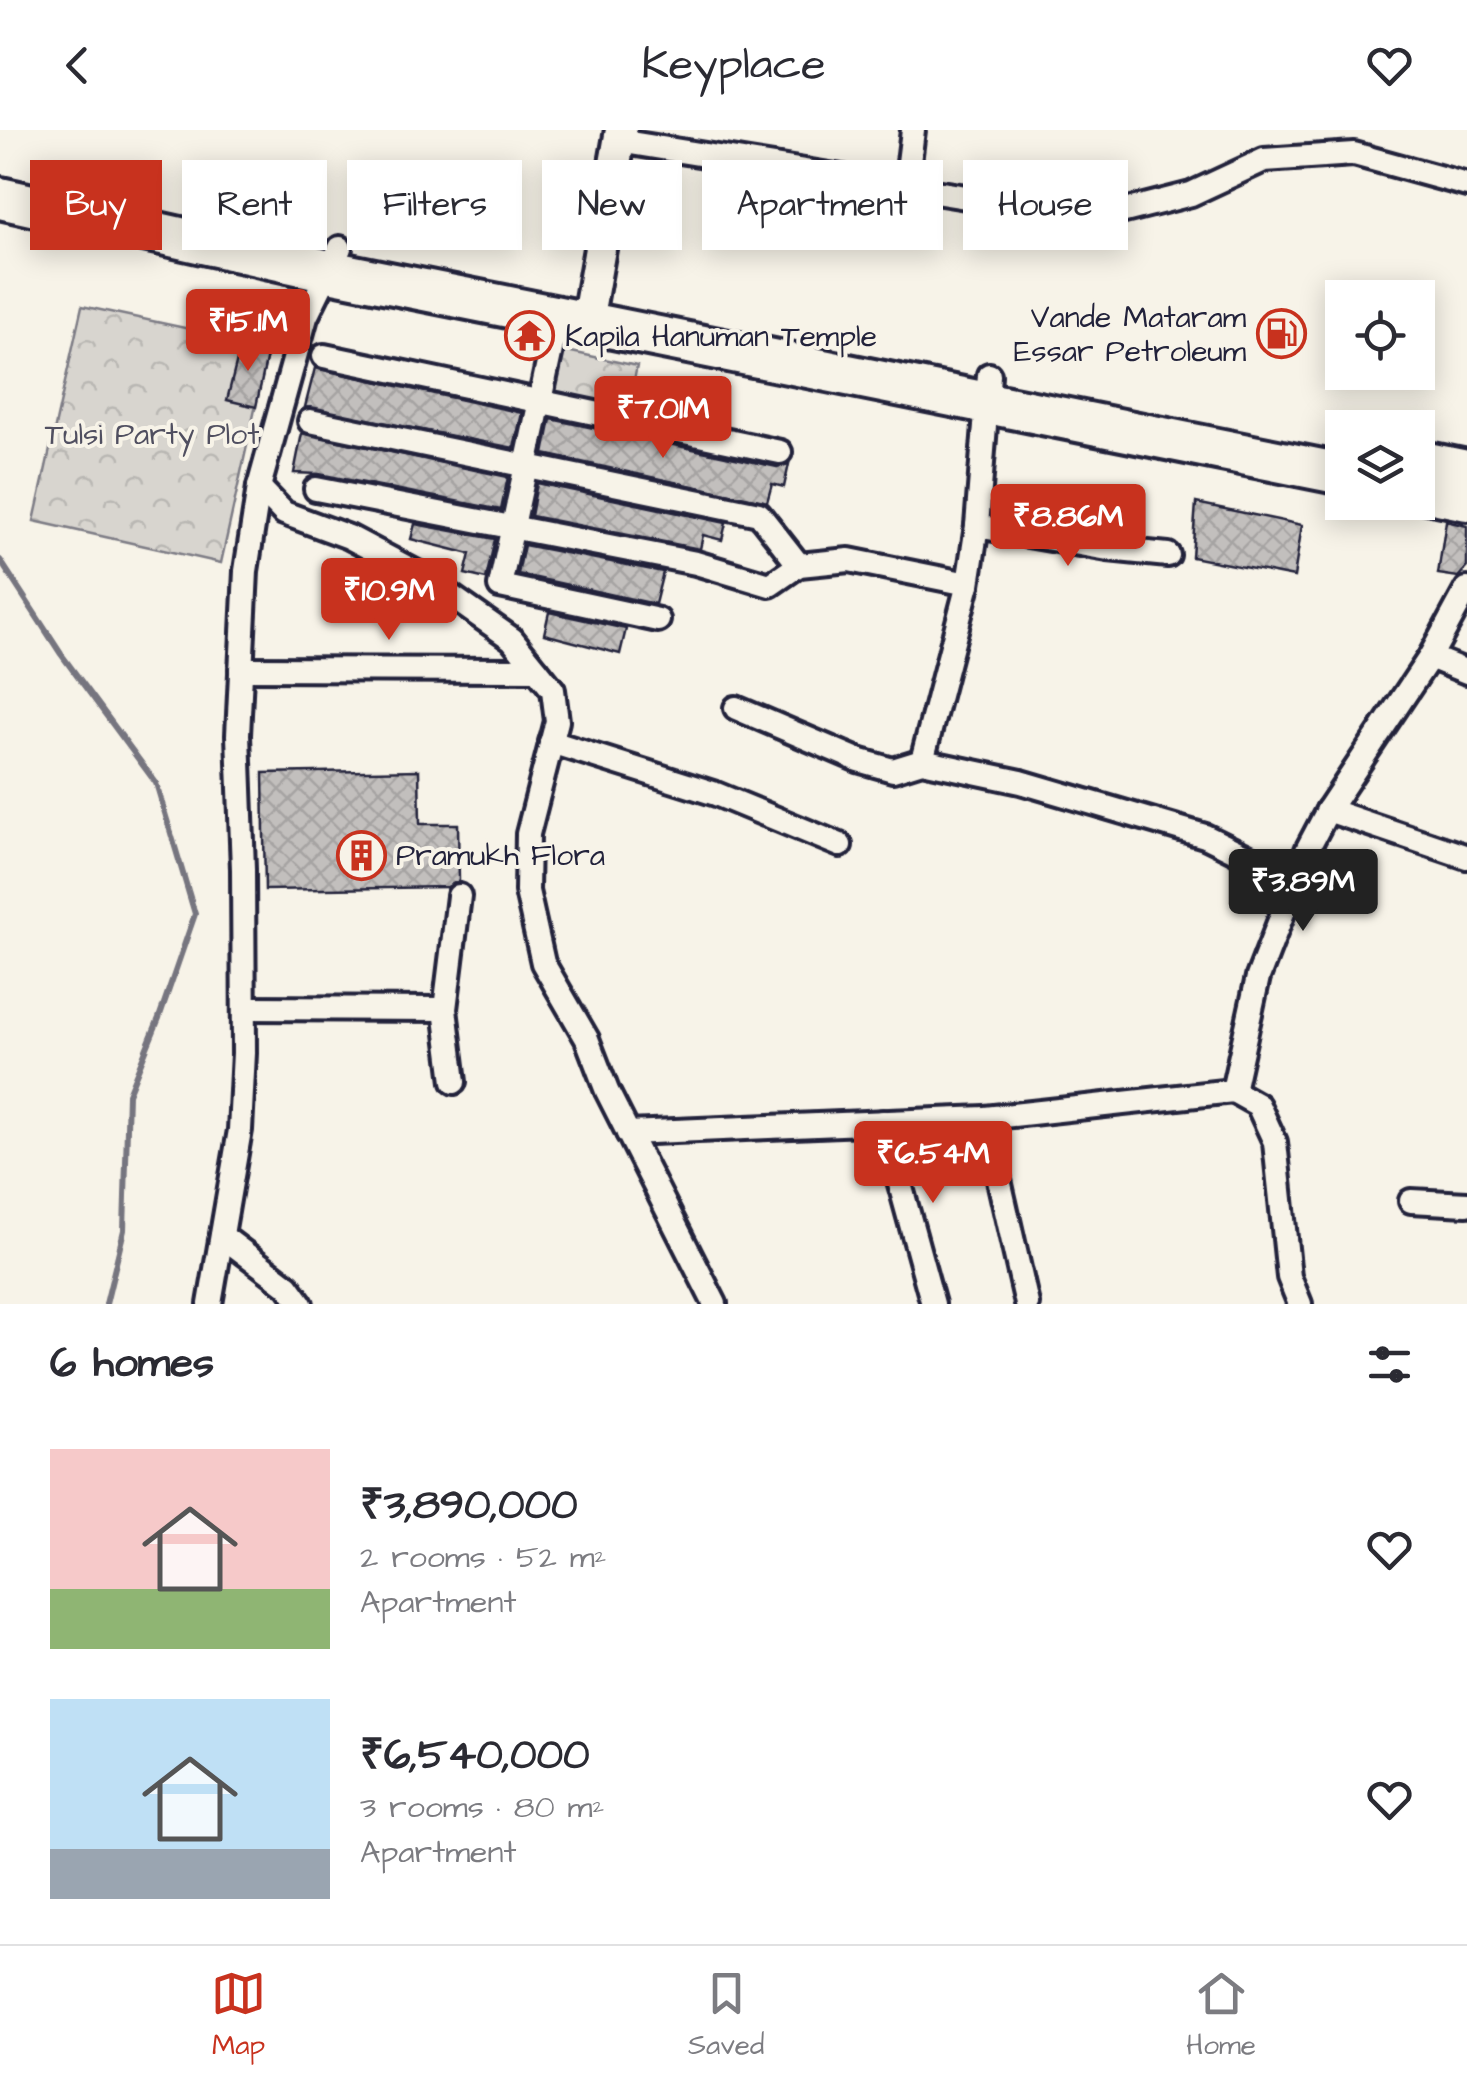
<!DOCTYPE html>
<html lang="en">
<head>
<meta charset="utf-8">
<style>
	:root { --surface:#fff; --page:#f7f7f7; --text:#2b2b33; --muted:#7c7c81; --line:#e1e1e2; --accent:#c8321e }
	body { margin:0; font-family:"Architects Daughter",sans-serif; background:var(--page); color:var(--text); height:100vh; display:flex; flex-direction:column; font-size:38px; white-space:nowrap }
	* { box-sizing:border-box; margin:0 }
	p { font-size:32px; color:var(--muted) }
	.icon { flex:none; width:55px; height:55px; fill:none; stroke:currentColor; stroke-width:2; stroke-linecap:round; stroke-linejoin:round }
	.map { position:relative; height:1174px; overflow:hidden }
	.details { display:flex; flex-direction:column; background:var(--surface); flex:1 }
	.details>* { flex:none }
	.hud { position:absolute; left:30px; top:30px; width:1408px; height:90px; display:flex; gap:20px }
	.buttons { position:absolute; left:1325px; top:150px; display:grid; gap:20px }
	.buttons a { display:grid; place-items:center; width:110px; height:110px; border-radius:0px; background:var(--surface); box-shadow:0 5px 25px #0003; font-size:50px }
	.price { position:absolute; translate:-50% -85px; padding:0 22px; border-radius:10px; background:var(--accent); color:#fff; font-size:32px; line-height:65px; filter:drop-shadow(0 2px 5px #0008) }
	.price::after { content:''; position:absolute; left:50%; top:60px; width:30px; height:22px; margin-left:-15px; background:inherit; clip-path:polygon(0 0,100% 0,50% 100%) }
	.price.on { background:#222; color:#fff }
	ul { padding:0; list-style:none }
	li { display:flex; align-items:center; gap:30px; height:250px; padding:0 50px }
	li span { display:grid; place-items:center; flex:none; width:280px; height:200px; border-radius:0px; color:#555 }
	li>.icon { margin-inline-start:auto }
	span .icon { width:120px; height:120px; fill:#fffc; stroke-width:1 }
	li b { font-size:42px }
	h2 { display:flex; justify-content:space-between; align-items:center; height:120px; padding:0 50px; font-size:42px }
	.pill { padding:0 35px; border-radius:0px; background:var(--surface); box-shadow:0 5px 25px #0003; font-size:35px; line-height:90px }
	.pill.on { background:var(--accent); color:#fff }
	header { display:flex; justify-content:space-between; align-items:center; height:130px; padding:0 50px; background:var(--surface); font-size:45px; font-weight:600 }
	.dock { display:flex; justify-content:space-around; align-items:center; height:140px; border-top:2px solid var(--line); background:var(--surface); font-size:28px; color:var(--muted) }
	.dock a { display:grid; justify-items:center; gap:5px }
	.dock .on { color:var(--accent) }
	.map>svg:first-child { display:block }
</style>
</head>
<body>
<header><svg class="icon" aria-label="back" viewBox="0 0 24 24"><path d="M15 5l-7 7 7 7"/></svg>Keyplace<svg class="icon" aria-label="heart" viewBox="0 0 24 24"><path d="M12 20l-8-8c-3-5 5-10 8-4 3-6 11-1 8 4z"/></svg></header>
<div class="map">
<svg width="1467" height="1174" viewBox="0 0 1467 1174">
	<defs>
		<pattern id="forest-crowns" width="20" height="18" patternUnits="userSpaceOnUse" patternTransform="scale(2.5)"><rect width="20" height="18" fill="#d8d5cf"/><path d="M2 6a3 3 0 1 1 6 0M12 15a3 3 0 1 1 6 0" fill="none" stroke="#b9b7b3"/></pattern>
		<pattern id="building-cross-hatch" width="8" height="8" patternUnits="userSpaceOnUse" patternTransform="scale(2.5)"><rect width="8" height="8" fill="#c2bfbd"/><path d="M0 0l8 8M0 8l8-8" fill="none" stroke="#a6a4a3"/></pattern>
	</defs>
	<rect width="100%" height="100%" fill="#f7f3e8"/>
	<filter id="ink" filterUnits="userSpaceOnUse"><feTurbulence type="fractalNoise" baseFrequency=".01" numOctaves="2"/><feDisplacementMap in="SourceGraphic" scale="20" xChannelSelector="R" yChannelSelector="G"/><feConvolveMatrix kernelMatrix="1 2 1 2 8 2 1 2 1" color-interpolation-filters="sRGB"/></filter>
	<g filter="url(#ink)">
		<g fill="url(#forest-crowns)" stroke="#7d7c85" stroke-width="2.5">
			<path d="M82,176l187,40 -48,217 -187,-42z"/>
			<path d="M562,220l75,16 -10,47 -75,-17z"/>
		</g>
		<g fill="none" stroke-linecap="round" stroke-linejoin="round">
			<path stroke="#76747f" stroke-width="6" d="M0,430l61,94 95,129 39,131 -36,104 -31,76 -4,136 -18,74"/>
		</g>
		<g fill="url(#building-cross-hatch)" stroke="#22223b" stroke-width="2.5">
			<path d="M242,210l27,6 -13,61 -29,-7z"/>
			<path d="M315,238l207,45 -8,35 -209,-41z"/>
			<path d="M551,289l226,48 12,-3 -5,23 -12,-3 -5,18 -223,-48z"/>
			<path d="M302,303l206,44 -7,33 -182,-36 -25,-1z"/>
			<path d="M537,353l189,40 -4,17 -19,-5 -3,14 -169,-33z"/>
			<path d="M1196,373l106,22 -8,52 -102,-20z"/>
			<path d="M1446,391l21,5v41l-9,10 -20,-3z"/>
			<path d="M415,394l80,15 -9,40 -21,-5 5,-20 -59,-15z"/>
			<path d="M524,415l139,27 -8,32 -137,-30z"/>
			<path d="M549,482l77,17 -6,25 -76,-20z"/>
			<path d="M419,640l1,54h38l1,57 -12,6 -182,3 -2,-117z"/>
		</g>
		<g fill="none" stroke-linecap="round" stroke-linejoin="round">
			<defs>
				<g id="minor">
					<path d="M618,11l479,77 94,-24 73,-34 90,-6 113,31"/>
					<path d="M906,57l7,-57"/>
					<path d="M558,187l-58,269 158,34"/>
					<path d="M324,226l456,96"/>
					<path d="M310,291l449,93 40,51"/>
					<path d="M259,357l25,26 65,24 72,38 91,64 41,51 4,31 -29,113 -1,57 16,72 44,76 20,52 108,213"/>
					<path d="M316,359l380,74 74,22 29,-20 50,-5 119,24"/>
					<path d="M977,396l131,23 60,6"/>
					<path d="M1430,527l37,15"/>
					<path d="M241,539l296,1"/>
					<path d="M736,578l122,52 35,10 29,-9 99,21 184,54 91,45"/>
					<path d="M551,612l165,52 124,51"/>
					<path d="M922,631l46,-177 9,-58 12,-151"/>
					<path d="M1328,680l139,47"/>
					<path d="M244,878l201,1"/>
					<path d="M454,952l-9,-73 14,-113"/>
					<path d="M985,988l42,186"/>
					<path d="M883,992l50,182"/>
					<path d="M628,1003l357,-15 248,-27"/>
					<path d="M1411,1071l56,3"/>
					<path d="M222,1106l66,50 13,18"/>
					<path d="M210,1174l30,-174 4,-77 -1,-184 -5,-134 8,-164 13,-84 47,-170 34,-69"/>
					<path d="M1300,1174l-11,-27 -14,-135 -17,-37 -25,-14 25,-114 50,-129 20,-38 102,-153 37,-68"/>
				</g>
				<path id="tertiary" d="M587,192l34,-192"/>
				<g id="trunk">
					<path d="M0,68l329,73 1013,203"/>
					<path d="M1418,331l49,10"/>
					<path d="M1418,360l49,10"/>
				</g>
			</defs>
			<use href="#minor" stroke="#22223b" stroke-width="30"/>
			<use href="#tertiary" stroke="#22223b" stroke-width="38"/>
			<use href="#trunk" stroke="#22223b" stroke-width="48"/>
			<use href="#minor" stroke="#f7f3e8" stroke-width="22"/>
			<use href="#tertiary" stroke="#f7f3e8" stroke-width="30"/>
			<use href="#trunk" stroke="#f7f3e8" stroke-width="40"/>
		</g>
	</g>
	<defs>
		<symbol id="fuel-ring" viewBox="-11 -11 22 22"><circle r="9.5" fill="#f7f3e8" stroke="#c8321e" stroke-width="1.5"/><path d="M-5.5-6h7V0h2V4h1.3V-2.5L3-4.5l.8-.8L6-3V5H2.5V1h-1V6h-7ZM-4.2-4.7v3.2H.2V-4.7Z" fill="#c8321e"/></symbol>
		<symbol id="temple-ring" viewBox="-11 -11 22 22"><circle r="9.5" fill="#f7f3e8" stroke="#c8321e" stroke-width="1.5"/><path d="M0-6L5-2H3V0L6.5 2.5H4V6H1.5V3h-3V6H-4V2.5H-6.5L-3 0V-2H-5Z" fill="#c8321e"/></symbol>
		<symbol id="building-ring" viewBox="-11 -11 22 22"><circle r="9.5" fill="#f7f3e8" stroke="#c8321e" stroke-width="1.5"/><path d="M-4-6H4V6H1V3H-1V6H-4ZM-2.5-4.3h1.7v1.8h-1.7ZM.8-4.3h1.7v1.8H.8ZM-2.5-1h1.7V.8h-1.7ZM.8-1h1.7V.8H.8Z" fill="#c8321e"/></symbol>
	</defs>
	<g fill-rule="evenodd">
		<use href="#fuel-ring" x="1254" y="176" width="55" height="55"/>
		<use href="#temple-ring" x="502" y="178" width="55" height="55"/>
		<use href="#building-ring" x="334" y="698" width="55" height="55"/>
	</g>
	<g text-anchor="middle" stroke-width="8" stroke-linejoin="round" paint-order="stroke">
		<g font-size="30" fill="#22223b" stroke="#f7f3e8" text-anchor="start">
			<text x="1246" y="197" text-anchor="end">Vande Mataram<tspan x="1246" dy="34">Essar Petroleum</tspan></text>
			<text x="565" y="216">Kapila Hanuman Temple</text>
			<text x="396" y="735">Pramukh Flora</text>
		</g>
		<g font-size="30" fill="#504f60" stroke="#f7f3e8">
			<text x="152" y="314">Tulsi Party Plot</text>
		</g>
	</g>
</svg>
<div class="buttons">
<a><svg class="icon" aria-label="locate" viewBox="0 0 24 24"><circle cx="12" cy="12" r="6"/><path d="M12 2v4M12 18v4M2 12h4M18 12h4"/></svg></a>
<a><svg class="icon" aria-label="layers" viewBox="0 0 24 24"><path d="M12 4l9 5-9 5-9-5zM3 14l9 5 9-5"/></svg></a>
</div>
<b class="price" style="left:248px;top:244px">₹15.1M</b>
<b class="price" style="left:663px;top:331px">₹7.01M</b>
<b class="price" style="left:1068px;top:439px">₹8.86M</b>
<b class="price" style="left:389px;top:513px">₹10.9M</b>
<b class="price on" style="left:1303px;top:804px">₹3.89M</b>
<b class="price" style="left:933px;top:1076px">₹6.54M</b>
<div class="hud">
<a class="pill on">Buy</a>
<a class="pill">Rent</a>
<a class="pill">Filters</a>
<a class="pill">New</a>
<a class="pill">Apartment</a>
<a class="pill">House</a>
</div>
</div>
<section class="details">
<h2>6 homes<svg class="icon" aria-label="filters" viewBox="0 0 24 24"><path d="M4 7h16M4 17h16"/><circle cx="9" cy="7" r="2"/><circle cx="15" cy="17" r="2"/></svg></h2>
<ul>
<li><span style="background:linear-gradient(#f6c9c9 70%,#8fb573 0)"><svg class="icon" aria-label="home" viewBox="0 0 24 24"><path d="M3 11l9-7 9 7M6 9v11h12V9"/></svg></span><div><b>₹3,890,000</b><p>2 rooms · 52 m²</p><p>Apartment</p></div><svg class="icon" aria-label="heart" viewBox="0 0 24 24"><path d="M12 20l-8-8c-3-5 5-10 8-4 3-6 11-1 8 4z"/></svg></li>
<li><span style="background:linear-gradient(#bfe0f5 75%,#9aa5b1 0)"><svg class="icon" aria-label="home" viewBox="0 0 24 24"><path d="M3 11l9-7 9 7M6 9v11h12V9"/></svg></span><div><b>₹6,540,000</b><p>3 rooms · 80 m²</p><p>Apartment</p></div><svg class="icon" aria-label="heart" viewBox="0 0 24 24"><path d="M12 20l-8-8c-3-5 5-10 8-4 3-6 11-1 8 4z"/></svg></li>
</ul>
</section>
<nav class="dock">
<a class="on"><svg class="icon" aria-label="map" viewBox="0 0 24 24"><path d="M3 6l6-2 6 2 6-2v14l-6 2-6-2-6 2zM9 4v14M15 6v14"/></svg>Map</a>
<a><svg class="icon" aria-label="saved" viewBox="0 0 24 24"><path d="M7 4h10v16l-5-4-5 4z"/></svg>Saved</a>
<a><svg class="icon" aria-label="home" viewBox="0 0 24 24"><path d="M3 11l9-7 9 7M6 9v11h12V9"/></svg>Home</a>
</nav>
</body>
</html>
